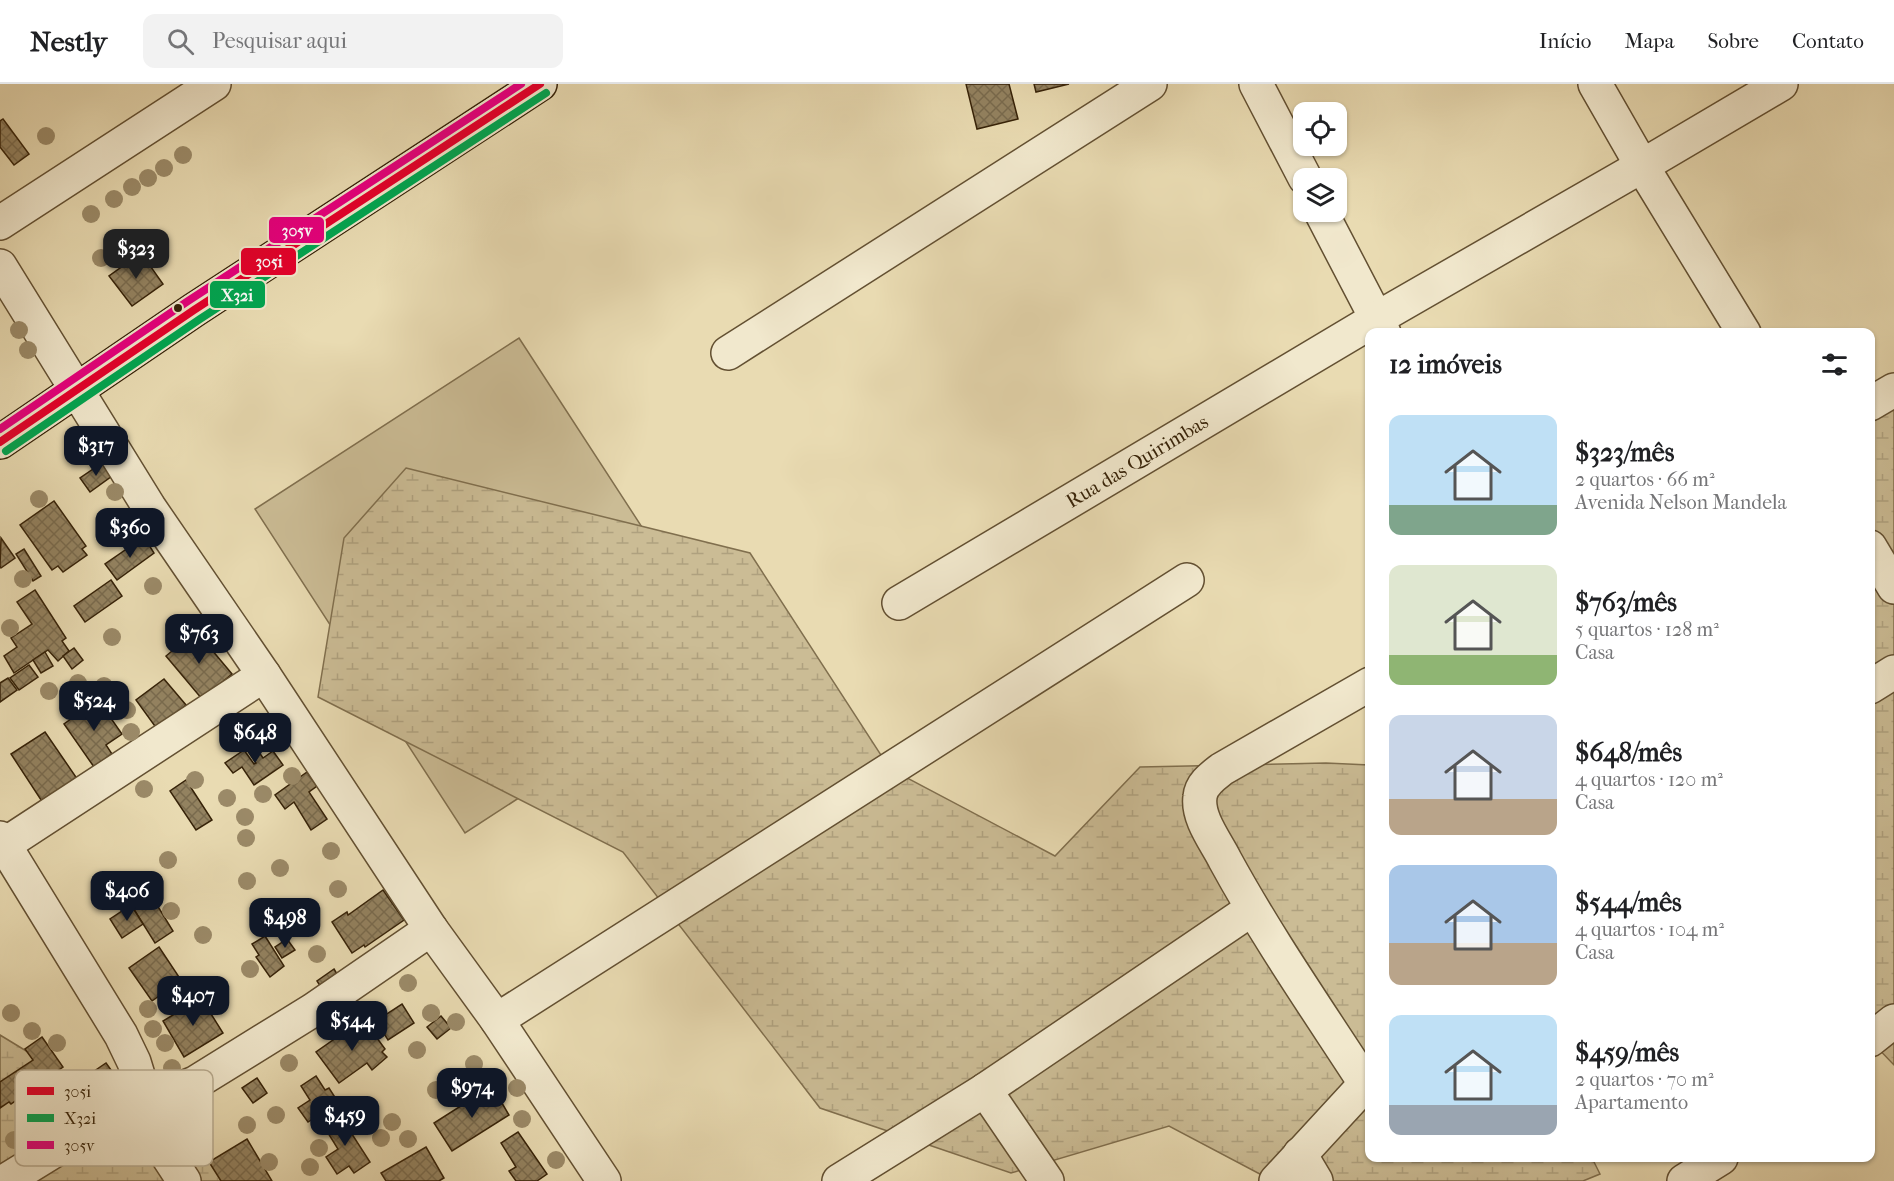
<!DOCTYPE html>
<html lang="pt">
<head>
<meta charset="utf-8">
<style>
	:root { --surface:#fff; --page:#f2f2f2; --text:#202124; --muted:#757577; --line:#e0e0e0; --accent:#111827 }
	body { margin:0; font-family:"IM FELL French Canon",serif; background:var(--page); color:var(--text); height:100vh; display:flex; flex-direction:column; font-size:22px; white-space:nowrap }
	* { box-sizing:border-box; margin:0 }
	p { font-size:20px; color:var(--muted) }
	.icon { flex:none; width:33px; height:33px; fill:none; stroke:currentColor; stroke-width:2; stroke-linecap:round; stroke-linejoin:round }
	.map { position:relative; flex:1; overflow:hidden }
	.sheet { position:absolute; left:1365px; top:244px; width:510px; height:834px; display:flex; flex-direction:column; background:var(--surface); border-radius:12px; box-shadow:0 2px 4px #0004 }
	.sheet>* { flex:none }
	.tools { position:absolute; left:1293px; top:18px; display:grid; gap:12px }
	.tools a { display:grid; place-items:center; width:54px; height:54px; border-radius:12px; background:var(--surface); box-shadow:0 2px 4px #0004; font-size:30px }
	.price { position:absolute; translate:-50% -51px; padding:0 14px; border-radius:12px; background:var(--accent); color:#fff; font-size:20px; line-height:39px; filter:drop-shadow(0 2px 3px #0008) }
	.price::after { content:''; position:absolute; left:50%; top:36px; width:18px; height:14px; margin-left:-9px; background:inherit; clip-path:polygon(0 0,100% 0,50% 100%) }
	.price.current { background:#222; color:#fff }
	ul { padding:0; list-style:none }
	li { display:flex; align-items:center; gap:18px; height:150px; padding:0 24px }
	li span { display:grid; place-items:center; flex:none; width:168px; height:120px; border-radius:12px; color:#555 }
	li>.icon { margin-inline-start:auto }
	span .icon { width:72px; height:72px; fill:#fffc; stroke-width:1 }
	li b { font-size:26px }
	h2 { display:flex; justify-content:space-between; align-items:center; height:72px; padding:0 24px; font-size:26px }
	header { display:flex; align-items:center; gap:36px; box-sizing:border-box; height:84px; padding:0 30px; background:var(--surface); border-bottom:2px solid var(--line) }
	header strong { font-size:28px }
	nav { display:flex; gap:33px; margin-inline-start:auto; font-size:21px }
	.search { width:420px; height:54px; background:var(--page); display:flex; align-items:center; gap:15px; box-sizing:border-box; padding:0 21px; border-radius:12px; color:var(--muted); font-size:22px }
	.map>svg:first-child { display:block }
</style>
</head>
<body>
<header>
<strong>Nestly</strong>
<div class="search"><svg class="icon" aria-label="search" viewBox="0 0 24 24"><circle cx="10" cy="10" r="6"/><path d="M15 15l6 6"/></svg>Pesquisar aqui</div>
<nav><a>Início</a><a>Mapa</a><a>Sobre</a><a>Contato</a></nav>
</header>
<div class="map">
<svg width="1894" height="1097" viewBox="0 0 1894 1097">
	<defs>
		<pattern id="wetland-marsh" width="20" height="14" patternUnits="userSpaceOnUse" patternTransform="scale(1.5)"><rect width="20" height="14" fill="#cbbc95"/><path d="M1 5h8M5 5V1M11 12h8M15 12V8" fill="none" stroke="#afa17f"/></pattern>
		<pattern id="building-cross-hatch" width="8" height="8" patternUnits="userSpaceOnUse" patternTransform="scale(1.5)"><rect width="8" height="8" fill="#938260"/><path d="M0 0l8 8M0 8l8-8" fill="none" stroke="#796a4d"/></pattern>
	</defs>
	<rect width="100%" height="100%" fill="#e9dbb2"/>
	<filter id="stains"><feTurbulence type="fractalNoise" baseFrequency=".00333" numOctaves="4"/><feColorMatrix values="0 0 0 0 .2 0 0 0 0 .09 0 0 0 0 .02 0 0 0 .5 -.17"/></filter>
	<radialGradient id="worn" r=".72"><stop offset=".6" stop-color="#630" stop-opacity="0"/><stop offset="1" stop-color="#630" stop-opacity=".3"/></radialGradient>
	<path fill="#cbbc95" stroke="#806f4e" stroke-width="1.5" d="M519,254l210,323 -264,172 -210,-324z"/>
	<g fill="url(#wetland-marsh)" stroke="#806f4e" stroke-width="1.5">
		<path d="M1870,305h24v676l-24,-25z"/>
		<path d="M406,384l344,85 140,216 165,87 85,-89 186,-4 43,2 1,393h222l8,16 -17,7h-310l-104,-55 -158,47 -191,-65 -197,-256 -305,-155 26,-159z"/>
		<path d="M0,951l240,146h-240z"/>
	</g>
	<g fill="url(#building-cross-hatch)" stroke="#362208" stroke-width="1.5">
		<path d="M966,0h43l9,35 -41,10z"/>
		<path d="M1034,0h35l-33,8z"/>
		<path d="M3,35l26,35 -15,11 -14,-18v-26z"/>
		<path d="M141,169l22,31 -31,22 -23,-30z"/>
		<path d="M102,379l10,13 -22,16 -10,-14z"/>
		<path d="M54,417l32,45 -4,3 5,6 -24,17 -5,-6 -6,4 -32,-45z"/>
		<path d="M144,453l10,16 -37,27 -12,-16z"/>
		<path d="M1,454l14,20 -14,10 -1,-2z"/>
		<path d="M24,465l17,27 -8,5 -17,-27z"/>
		<path d="M111,496l11,16 -37,26 -11,-16z"/>
		<path d="M35,506l31,48 -4,3 7,10 -11,10 -10,-11 -34,23 -10,-17 13,-9 -6,-9 21,-14 -15,-22z"/>
		<path d="M196,547l36,43 -30,25 -36,-43z"/>
		<path d="M74,564l9,12 -11,9 -9,-13z"/>
		<path d="M45,568l8,14 -12,7 -8,-13z"/>
		<path d="M29,581l9,12 -19,13 -9,-12z"/>
		<path d="M8,594l9,12 -17,12v-19z"/>
		<path d="M164,595l22,26 -29,24 -21,-29z"/>
		<path d="M98,616l24,34 -16,11 6,9 -18,13 -30,-43z"/>
		<path d="M45,648l35,51 -35,23 -34,-52z"/>
		<path d="M252,658l11,16 10,-7 10,14 -29,20 -12,-18 -9,6 -8,-10 19,-13 10,14 2,-1 -11,-16z"/>
		<path d="M307,688l10,14 -8,6 18,27 -16,11 -17,-28 -9,7 -10,-14z"/>
		<path d="M186,696l26,40 -16,10 -26,-39z"/>
		<path d="M383,806l21,30 -39,27 -1,-2 -12,8 -20,-31 15,-10 1,3z"/>
		<path d="M149,808l24,39 -18,12 -25,-40z"/>
		<path d="M131,821l12,19 -21,14 -12,-19z"/>
		<path d="M265,852l19,30 -14,11 -14,-20 3,-2 -7,-11z"/>
		<path d="M287,855l8,11 -13,8 -7,-11z"/>
		<path d="M159,863l22,33 -29,21 -23,-33z"/>
		<path d="M334,885l10,17 -17,11 -10,-16z"/>
		<path d="M201,914l22,35 -39,24 -21,-36z"/>
		<path d="M402,920l12,19 -26,17 -12,-19z"/>
		<path d="M441,932l10,12 -14,11 -10,-12z"/>
		<path d="M363,935l22,30 -3,3 5,5 -15,13 -5,-7 -28,20 -23,-31z"/>
		<path d="M42,953l21,30 -52,37 -2,-2 -9,6v-26l33,-22 -8,-11z"/>
		<path d="M106,979l13,18 -33,23 -12,-19z"/>
		<path d="M316,992l9,14 4,-2 9,14 -30,20 -10,-14 12,-8 -9,-14z"/>
		<path d="M257,994l10,15 -14,10 -11,-15z"/>
		<path d="M492,1002l17,29 -57,36 -18,-28z"/>
		<path d="M339,1030l31,48 -16,11 -5,-7 -12,8 -11,-17 12,-8 -15,-24z"/>
		<path d="M518,1048l29,42 -10,7h-21l-7,-10 7,-4 -15,-24z"/>
		<path d="M247,1055l25,42h-51l-12,-19z"/>
		<path d="M426,1063l18,31 -5,3h-53l-5,-8z"/>
	</g>
	<g fill="none" stroke-linecap="round" stroke-linejoin="round">
		<defs>
			<g id="street">
				<path d="M1256,0l49,94"/>
				<path d="M1595,0l47,82 102,167"/>
				<path d="M1321,128l63,121"/>
				<path d="M0,139l214,-139"/>
				<path d="M0,182l149,241 115,168 167,254 66,91 107,161"/>
				<path d="M728,269l422,-269"/>
				<path d="M1870,320l24,-14"/>
				<path d="M1870,463l24,40"/>
				<path d="M899,519l477,-284 266,-153 139,-82"/>
				<path d="M1870,603l24,-15"/>
				<path d="M0,754l121,197 13,27 22,72 9,18 19,29"/>
				<path d="M4,761l260,-170"/>
				<path d="M497,936l690,-440"/>
				<path d="M1870,956l24,-19"/>
				<path d="M1365,999c-48,-74 -98,-146 -140,-223 -9,-18 -28,-42 -25,-63 1,-13 13,-21 22,-28l148,-85"/>
				<path d="M985,1006l62,91"/>
				<path d="M1300,1070l16,27"/>
				<path d="M5,1097l78,-48 36,-19 76,-31 118,-73 118,-81"/>
				<path d="M839,1097l146,-91 267,-181"/>
				<path d="M1276,1097l94,-102"/>
				<path d="M1684,1097l37,-23"/>
			</g>
			<path id="secondary" d="M0,358l194,-132 346,-226"/>
		</defs>
		<use href="#street" stroke="#635032" stroke-width="36"/>
		<use href="#secondary" stroke="#362208" stroke-width="36"/>
		<use href="#street" stroke="#f1e8cd" stroke-width="33"/>
		<use href="#secondary" stroke="#f1e8cd" stroke-width="33"/>
		<defs>
			<path id="bus-1" d="M0,358l194,-132 346,-226"/>
			<path id="bus-2" d="M6,367l194,-132 346,-226"/>
			<path id="bus-3" d="M0,345l188,-128 333,-217"/>
		</defs>
		<use href="#bus-1" stroke="#f1e8cd" stroke-width="12"/>
		<use href="#bus-2" stroke="#f1e8cd" stroke-width="12"/>
		<use href="#bus-3" stroke="#f1e8cd" stroke-width="12"/>
		<use href="#bus-1" stroke="#e4002b" stroke-width="8"/>
		<use href="#bus-2" stroke="#00a651" stroke-width="8"/>
		<use href="#bus-3" stroke="#e5007d" stroke-width="8"/>
	</g>
	<g fill="#9b8a68">
		<circle cx="46" cy="52" r="9"/>
		<circle cx="183" cy="71" r="9"/>
		<circle cx="164" cy="84" r="9"/>
		<circle cx="148" cy="94" r="9"/>
		<circle cx="132" cy="103" r="9"/>
		<circle cx="114" cy="115" r="9"/>
		<circle cx="91" cy="130" r="9"/>
		<circle cx="101" cy="174" r="9"/>
		<circle cx="19" cy="246" r="9"/>
		<circle cx="28" cy="266" r="9"/>
		<circle cx="115" cy="408" r="9"/>
		<circle cx="39" cy="415" r="9"/>
		<circle cx="23" cy="495" r="9"/>
		<circle cx="153" cy="502" r="9"/>
		<circle cx="209" cy="540" r="9"/>
		<circle cx="10" cy="544" r="9"/>
		<circle cx="112" cy="553" r="9"/>
		<circle cx="78" cy="599" r="9"/>
		<circle cx="104" cy="602" r="9"/>
		<circle cx="49" cy="607" r="9"/>
		<circle cx="127" cy="626" r="9"/>
		<circle cx="131" cy="648" r="9"/>
		<circle cx="292" cy="692" r="9"/>
		<circle cx="195" cy="696" r="9"/>
		<circle cx="144" cy="705" r="9"/>
		<circle cx="263" cy="710" r="9"/>
		<circle cx="227" cy="714" r="9"/>
		<circle cx="245" cy="733" r="9"/>
		<circle cx="246" cy="754" r="9"/>
		<circle cx="331" cy="767" r="9"/>
		<circle cx="168" cy="776" r="9"/>
		<circle cx="280" cy="784" r="9"/>
		<circle cx="247" cy="797" r="9"/>
		<circle cx="338" cy="805" r="9"/>
		<circle cx="171" cy="827" r="9"/>
		<circle cx="288" cy="828" r="9"/>
		<circle cx="203" cy="851" r="9"/>
		<circle cx="317" cy="870" r="9"/>
		<circle cx="250" cy="885" r="9"/>
		<circle cx="408" cy="899" r="9"/>
		<circle cx="187" cy="903" r="9"/>
		<circle cx="148" cy="925" r="9"/>
		<circle cx="11" cy="929" r="9"/>
		<circle cx="431" cy="929" r="9"/>
		<circle cx="456" cy="938" r="9"/>
		<circle cx="153" cy="945" r="9"/>
		<circle cx="32" cy="947" r="9"/>
		<circle cx="57" cy="959" r="9"/>
		<circle cx="165" cy="959" r="9"/>
		<circle cx="417" cy="966" r="9"/>
		<circle cx="289" cy="979" r="9"/>
		<circle cx="474" cy="980" r="9"/>
		<circle cx="172" cy="984" r="9"/>
		<circle cx="517" cy="1004" r="9"/>
		<circle cx="436" cy="1006" r="9"/>
		<circle cx="354" cy="1027" r="9"/>
		<circle cx="276" cy="1031" r="9"/>
		<circle cx="522" cy="1035" r="9"/>
		<circle cx="392" cy="1038" r="9"/>
		<circle cx="247" cy="1041" r="9"/>
		<circle cx="381" cy="1054" r="9"/>
		<circle cx="408" cy="1055" r="9"/>
		<circle cx="14" cy="1056" r="9"/>
		<circle cx="319" cy="1064" r="9"/>
		<circle cx="556" cy="1076" r="9"/>
		<circle cx="269" cy="1078" r="9"/>
		<circle cx="310" cy="1083" r="9"/>
	</g>
	<circle fill="#362208" stroke="#f1e8cd" stroke-width="2" cx="178" cy="224" r="5"/>
	<g text-anchor="middle" stroke-width="5" stroke-linejoin="round" paint-order="stroke">
		<g font-size="20" fill="#362208" stroke="#f1e8cd">
			<text transform="translate(1137 377) rotate(-31)" y="7">Rua das Quirimbas</text>
		</g>
	</g>
	<rect x="15" y="986" width="198" height="96" rx="9" fill="#f1e8cd" stroke="#b9ad92" stroke-width="1.5"/>
	<rect x="27" y="1003" width="27" height="8" fill="#e4002b"/>
	<rect x="27" y="1030" width="27" height="8" fill="#00a651"/>
	<rect x="27" y="1057" width="27" height="8" fill="#e5007d"/>
	<g font-size="16" fill="#362208">
		<text x="64" y="1013">305i</text>
		<text x="64" y="1040">X32i</text>
		<text x="64" y="1067">305v</text>
	</g>
	<g stroke="#f1e8cd" stroke-width="2">
		<rect x="268" y="132" width="57" height="28" rx="6" fill="#e5007d"/>
		<rect x="240" y="163" width="57" height="29" rx="6" fill="#e4002b"/>
		<rect x="209" y="196" width="57" height="29" rx="6" fill="#00a651"/>
	</g>
	<g font-size="16" text-anchor="middle" font-weight="bold" fill="#fff">
		<text x="297" y="152">305v</text>
		<text x="269" y="183">305i</text>
		<text x="237" y="217">X32i</text>
	</g>
	<rect width="100%" height="100%" filter="url(#stains)"/>
	<rect width="100%" height="100%" fill="url(#worn)"/>
</svg>
<div class="tools">
<a><svg class="icon" aria-label="locate" viewBox="0 0 24 24"><circle cx="12" cy="12" r="6"/><path d="M12 2v4M12 18v4M2 12h4M18 12h4"/></svg></a>
<a><svg class="icon" aria-label="layers" viewBox="0 0 24 24"><path d="M12 4l9 5-9 5-9-5zM3 14l9 5 9-5"/></svg></a>
</div>
<b class="price current" style="left:136px;top:196px">$323</b>
<b class="price" style="left:96px;top:393px">$317</b>
<b class="price" style="left:130px;top:475px">$360</b>
<b class="price" style="left:199px;top:581px">$763</b>
<b class="price" style="left:94px;top:648px">$524</b>
<b class="price" style="left:255px;top:680px">$648</b>
<b class="price" style="left:127px;top:838px">$406</b>
<b class="price" style="left:285px;top:865px">$498</b>
<b class="price" style="left:193px;top:943px">$407</b>
<b class="price" style="left:352px;top:968px">$544</b>
<b class="price" style="left:472px;top:1035px">$974</b>
<b class="price" style="left:345px;top:1063px">$459</b>
<section class="sheet">
<h2>12 imóveis<svg class="icon" aria-label="filters" viewBox="0 0 24 24"><path d="M4 7h16M4 17h16"/><circle cx="9" cy="7" r="2"/><circle cx="15" cy="17" r="2"/></svg></h2>
<ul>
<li><span style="background:linear-gradient(#bfe0f5 75%,#7fa58c 0)"><svg class="icon" aria-label="home" viewBox="0 0 24 24"><path d="M3 11l9-7 9 7M6 9v11h12V9"/></svg></span><div><b>$323/mês</b><p>2 quartos · 66 m²</p><p>Avenida Nelson Mandela</p></div></li>
<li><span style="background:linear-gradient(#dfe7d0 75%,#8fb573 0)"><svg class="icon" aria-label="home" viewBox="0 0 24 24"><path d="M3 11l9-7 9 7M6 9v11h12V9"/></svg></span><div><b>$763/mês</b><p>5 quartos · 128 m²</p><p>Casa</p></div></li>
<li><span style="background:linear-gradient(#c9d6e8 70%,#b9a48a 0)"><svg class="icon" aria-label="home" viewBox="0 0 24 24"><path d="M3 11l9-7 9 7M6 9v11h12V9"/></svg></span><div><b>$648/mês</b><p>4 quartos · 120 m²</p><p>Casa</p></div></li>
<li><span style="background:linear-gradient(#a9c7e8 65%,#b9a48a 0)"><svg class="icon" aria-label="home" viewBox="0 0 24 24"><path d="M3 11l9-7 9 7M6 9v11h12V9"/></svg></span><div><b>$544/mês</b><p>4 quartos · 104 m²</p><p>Casa</p></div></li>
<li><span style="background:linear-gradient(#bfe0f5 75%,#9aa5b1 0)"><svg class="icon" aria-label="home" viewBox="0 0 24 24"><path d="M3 11l9-7 9 7M6 9v11h12V9"/></svg></span><div><b>$459/mês</b><p>2 quartos · 70 m²</p><p>Apartamento</p></div></li>
</ul>
</section>
</div>
</body>
</html>
